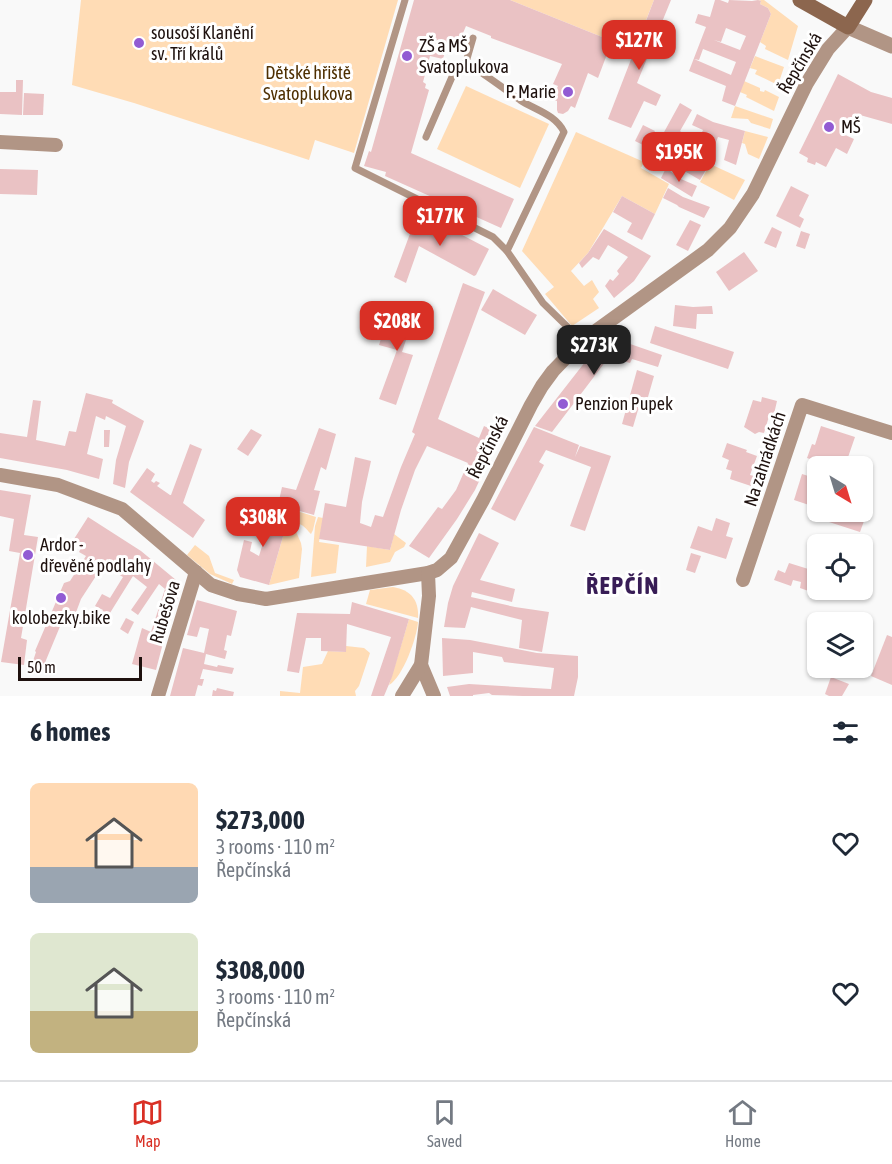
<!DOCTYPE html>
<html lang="en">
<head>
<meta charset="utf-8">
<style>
	:root { --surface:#fff; --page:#f6f6f7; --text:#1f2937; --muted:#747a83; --line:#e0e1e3; --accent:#d93025 }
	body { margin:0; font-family:"Asap Condensed",sans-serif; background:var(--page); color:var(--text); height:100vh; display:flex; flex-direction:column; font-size:22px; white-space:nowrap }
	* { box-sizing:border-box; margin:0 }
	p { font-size:20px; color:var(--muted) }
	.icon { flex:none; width:33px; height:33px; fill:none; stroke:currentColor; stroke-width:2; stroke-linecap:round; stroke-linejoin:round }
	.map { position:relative; height:696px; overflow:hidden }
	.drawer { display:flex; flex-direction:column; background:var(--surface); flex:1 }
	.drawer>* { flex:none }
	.needle { width:39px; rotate:142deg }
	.tools { position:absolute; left:807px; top:456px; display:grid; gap:12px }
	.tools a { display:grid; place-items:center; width:66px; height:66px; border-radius:9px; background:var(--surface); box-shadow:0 2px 4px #0004; font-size:30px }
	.scale { position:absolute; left:18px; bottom:15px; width:124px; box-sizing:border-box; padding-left:6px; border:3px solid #1e110e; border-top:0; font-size:16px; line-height:21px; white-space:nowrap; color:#1e110e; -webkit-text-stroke:4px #fff; paint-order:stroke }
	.price { position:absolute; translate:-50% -51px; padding:0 14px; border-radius:12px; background:var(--accent); color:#fff; font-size:20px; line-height:39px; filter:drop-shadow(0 2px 3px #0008) }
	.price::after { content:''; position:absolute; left:50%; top:36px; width:18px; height:14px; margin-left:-9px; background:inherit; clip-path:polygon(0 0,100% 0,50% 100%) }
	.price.current { background:#222; color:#fff }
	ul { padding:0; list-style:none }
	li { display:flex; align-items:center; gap:18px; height:150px; padding:0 30px }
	li span { display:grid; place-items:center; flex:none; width:168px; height:120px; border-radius:9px; color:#555 }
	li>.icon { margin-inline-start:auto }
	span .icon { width:72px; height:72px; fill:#fffc; stroke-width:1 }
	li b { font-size:26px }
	h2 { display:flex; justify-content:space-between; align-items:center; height:72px; padding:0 30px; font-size:26px }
	.tabs { display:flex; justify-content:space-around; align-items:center; height:84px; border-top:2px solid var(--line); background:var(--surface); font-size:16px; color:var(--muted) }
	.tabs a { display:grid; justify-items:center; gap:3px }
	.tabs .current { color:var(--accent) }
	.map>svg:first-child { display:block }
</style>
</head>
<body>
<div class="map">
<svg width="892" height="696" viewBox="0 0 892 696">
	<rect width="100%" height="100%" fill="#f9f9f9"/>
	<g fill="#ffdcb5">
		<path d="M81,0h317l-44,153 -39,-13 -6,20 -175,-57 -62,-18z"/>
		<path d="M510,0h144l-21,53 -21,-12z"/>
		<path d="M758,0h6l34,26 -10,34 -23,-11 1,-3 -6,-4 11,-28 -3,-6 -8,-4 1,-3z"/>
		<path d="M755,56l29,11 -6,18 -23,-11 2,-4 -7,-2z"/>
		<path d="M744,81l16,7v3l4,1 1,-2 14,7 -5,14 -28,-14 1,-2 -7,-3z"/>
		<path d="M466,86l83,38 -29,64 -83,-39z"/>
		<path d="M735,106l38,13 -3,10 -19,-6 -3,-4 -17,-1z"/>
		<path d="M745,131l23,6 -9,22 -11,-5 -3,-10 -3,-1z"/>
		<path d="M576,132l68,30 -3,6 28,16 -14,30 -33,-18 -34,57 -17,18 13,15 8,-6 7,12 -6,7 6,9 -27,18 -27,-32 9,-7 -32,-36z"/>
		<path d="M710,164l35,16 -11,20 -34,-18z"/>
		<path d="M278,505l38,12 -3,13 -2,4c-5,-5 -8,-10 -15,-11l-2,4 7,16 1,6 -3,29 -30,7 19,-66 -11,-3z"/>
		<path d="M318,517l5,1 -4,24 20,3 -3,28 -25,4 4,-51z"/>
		<path d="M394,534l12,9 -2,4 -9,5 -5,10 -24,5 1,-21 23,4z"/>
		<path d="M195,545l14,11 6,17 19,7 -2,4 -22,-10 -23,-19z"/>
		<path d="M393,587c18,3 26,13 25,31l-52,-14 4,-14z"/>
		<path d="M409,619l9,3c-1,15 -15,55 -29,63z"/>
		<path d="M346,646l18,2 6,5 -11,33 -4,5 1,5h-76v-5l20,2 3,-26 19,-3 6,-13 17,1z"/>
	</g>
	<g fill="#eac2c4" fill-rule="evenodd">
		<path d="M414,0h96l102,41 -14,37 -10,-5 -13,35 -4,-2 -3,5 -5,3 -5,-1 -1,-3v-9l-5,-2 6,-13 -5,-2 9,-20 -71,-26v-2l-25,-10 -9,21 -10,-3 -4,15 -13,-3 -7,26 3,2 -1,4 4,2 -18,63 103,46 -13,29 -116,-52 1,-4 -22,-6 5,-15 2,1z"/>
		<path d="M654,0h17l-34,83 24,12 -5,11 -12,-5 -13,27 -23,-9z"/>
		<path d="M715,0h5l8,3 1,-3 23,1 6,-1 3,1 -1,3 8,4 3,6 -36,92 -13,-5 4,-15 -37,-15 17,-44 -11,-4 3,-9 12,3zM726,28l20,8 -6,14 -26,-10 7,2zM703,49l33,13 -5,13 -37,-16 5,1z"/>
		<path d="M838,74l33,18 21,6v26l-32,-9 -2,5 -7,-3 -8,17 11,5 -7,15 -11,-6 -10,19 -10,-5 -1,3 -8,-3 1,-4 -9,-5z"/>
		<path d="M16,80h7l-1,35 -22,-1v-22h16z"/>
		<path d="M24,93l20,1 -1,21h-20z"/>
		<path d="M680,103l12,7 -12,21 7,6 -7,10 -17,-13z"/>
		<path d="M697,114l16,8 32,9 -9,34 -12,-5 5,-20 -11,-3 -3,7h-2l-4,9 -5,-2 -7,-8 6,-13 -11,-5z"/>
		<path d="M643,125l12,6 -8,16 -12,-6z"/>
		<path d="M672,151l23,13 4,-8 11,7 -10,17 -33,-19z"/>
		<path d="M666,168l15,11 16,7 -5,11 -31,-19z"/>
		<path d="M0,169l38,1 -1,25 -37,-1z"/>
		<path d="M791,186l18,9 -10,21 5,3 -4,9 -24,-12z"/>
		<path d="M668,188l15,9 27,10 -6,11 -25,-11 -2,-2 -14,-7z"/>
		<path d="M622,196l33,18 -13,26 -15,-8 5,-9 -19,-11z"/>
		<path d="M418,212l71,37 -13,26 -2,1 -55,-30 -13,37 -12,-6z"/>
		<path d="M690,220l11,5 -13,26 -12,-6z"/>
		<path d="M772,227l10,5 -6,16 -12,-5z"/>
		<path d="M604,229l47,27 -17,25 -20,17 -9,-12 5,-7 3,2 6,-7 -2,-3 11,-14 -20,-12 -9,15 -6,-3 -11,11 -3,-5 9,-10z"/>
		<path d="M801,231l9,3 -5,15 -9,-3z"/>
		<path d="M744,252l14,19 -29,20 -13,-19z"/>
		<path d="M463,283l22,9 -47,127 41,19 5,-12 17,8 -26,56 -18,29 -28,39 -20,-12 29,-39 4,2 14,-19 12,-27 -41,-17 -12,24 -14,40 -11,40 -71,-11 6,-36 21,4 9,-50 16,4 -9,41 -2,21 11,4 4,-12 8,2 18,-50 14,-33 -3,-2z"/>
		<path d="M493,289l44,26 -12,20 -44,-25z"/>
		<path d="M404,303l13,4 -15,45 11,3 -17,50 -17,-6 18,-49 -18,-5 10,-31 10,2z"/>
		<path d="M675,305l18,2 19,-1 1,8h-16l-1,15 -23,-3z"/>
		<path d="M655,326l79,26 -6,17 -78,-26z"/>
		<path d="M610,337l52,18 -4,12 -26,-8 -2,4 -21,-6 -57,75 -17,-6 68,-87z"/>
		<path d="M637,370l17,6 -10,35 -6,-1 -5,17 -11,-3z"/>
		<path d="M86,393l27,7 -1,3 32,18 -15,41 -4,26 -12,-4 3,-24 10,-34 -20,-10 -1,4 -9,-4 -9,38 16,5 -4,20 -32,-9 -67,-12v-25l27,4 6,-37 8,1 -5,39 29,6 4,-15 7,1z"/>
		<path d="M762,397l15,4 -3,13 -4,-1 -6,20 -5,-1 -4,2 -11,-7 9,-27 8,2z"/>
		<path d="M821,426l34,11 -10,29h-5l-15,-5 -1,3 -17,-6 5,-14 3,1z"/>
		<path d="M534,427l45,18 -4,12 5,-11 31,10 -26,75 -15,-5 21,-59 -45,-17 -7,12 5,3 -29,56 -24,-12z"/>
		<path d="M319,428l17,6 -10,36 -5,-3 -7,23 6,1 -6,24 -36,-10 4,-18 14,3z"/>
		<path d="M251,429l11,6 -14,21 -11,-7z"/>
		<path d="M104,430h6l-1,17h-5z"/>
		<path d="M727,443l20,7 -1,2 11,4 -7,19 4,1 -3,10 -21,-7 2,-8 -6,-2 3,-9 -7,-3z"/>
		<path d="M190,444l12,5 -19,54 22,17 -12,18 -63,-46 17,-24 8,6 -4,7 3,2 2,-2 4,2 -3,3 13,9h1z"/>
		<path d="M802,474l16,5v19l-3,9 -21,-7z"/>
		<path d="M0,490l31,5 -7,40 14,2 -17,101 6,2 -3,25 -23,-3 19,-109 -11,-2 5,-32 -14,-3z"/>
		<path d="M254,503l17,6 -1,5 18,5 -19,66 -29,-8 -3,-7 7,-30 8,2 -2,9 9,5 8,-26 -4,-1 3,-9 -17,-6z"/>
		<path d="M832,512l32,9 -4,11 -31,-10z"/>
		<path d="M88,517l53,34 41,34 -18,54 -8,31 -24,-6 10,-36 9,4 14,-43 -6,-5 -21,31 -7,-5 16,-23 -14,-11 -28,45 -6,-3 4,-8 -8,-4 7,-12 8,4 13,-21 -5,-3 3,-6 -14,-9 -26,40 -6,16 -9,-3 -22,53 -11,-4 3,-9 -1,-1 29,-68 6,-2 16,-25 -7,-4 2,-4 -2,-1 2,-3 -7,-5z"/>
		<path d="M716,518l14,5 -4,13 7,2 -7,21 -36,-11 8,-22 14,5z"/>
		<path d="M479,533l20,10 -19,37 35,9 -3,13 -40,-10 -1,5 44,10 34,5 -7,40 -23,-4 3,-28 -51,-13 -6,21 -21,-1 4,-24 5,-17z"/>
		<path d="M691,553l10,3 -6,17 -9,-3z"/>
		<path d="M789,563l29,9v18h16l-3,9 -31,-11 1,-6 -8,-2 -2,6 -17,-6 4,-10 7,3z"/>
		<path d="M197,600l40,11 -6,25 -4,-1 -3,15 3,1 -2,8 -19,-5 -2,10 13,3 1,-2 16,3 -2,6 -29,-5 -3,10h4l-2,7 -4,-1 -3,11h-25l13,-48 21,5 5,-24 -9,-2 -3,10 -10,-2z"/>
		<path d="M352,602l57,17 -17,58 -8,19h-13l20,-59 -44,-13 -1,28 -25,-1v-13h-15l-7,35 -12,-2 10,-58 53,1z"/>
		<path d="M126,618l8,4 -6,12 -8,-5z"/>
		<path d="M862,631l9,4 -6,15 -3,-1z"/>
		<path d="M887,635l5,2v48l-21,-9z"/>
		<path d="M442,638l28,2 67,13 41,3v21l-4,19h-51l-31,-1 -3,-2 -16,2v1h-23l-3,-9 22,-3 82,5 3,-21 -50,-6 -2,-5 -29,-5v21l-30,3z"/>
		<path d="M831,677l18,7 -7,12h-13l-4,-2z"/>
		<path d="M217,688l17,4 -1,4h-21l1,-6 3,1z"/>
	</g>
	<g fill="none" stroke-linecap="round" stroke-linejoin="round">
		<g stroke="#b19585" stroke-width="7">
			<path d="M405,0l-50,168 138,69 14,14 36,52 39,38"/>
			<path d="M473,38l-7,24c18,12 36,25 54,38 15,10 35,14 44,32l-57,119"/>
			<path d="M426,137l29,-67 11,-8"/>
		</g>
		<g stroke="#b19585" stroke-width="14">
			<path d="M0,142l56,3"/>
			<path d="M0,475l58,10 64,24 89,76 27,9 28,5 162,-26 9,-3 14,-12 32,-58 48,-95 11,-19 11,-15 29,-30 126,-91 22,-22 23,-34 54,-111 21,-34 20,-22"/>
			<path d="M743,580l59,-175 90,28"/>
			<path d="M421,665l13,31"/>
			<path d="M158,696l38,-124"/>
			<path d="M402,696l19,-31 8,-69 -1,-23"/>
		</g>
		<path stroke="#b19585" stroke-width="15" d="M848,27l44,19"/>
		<path stroke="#8c664e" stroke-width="15" d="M800,0l48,27 17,-27"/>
	</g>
	<g fill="#925bd3" stroke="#fff" stroke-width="2">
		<circle cx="139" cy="43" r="6"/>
		<circle cx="407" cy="56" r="6"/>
		<circle cx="568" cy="92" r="6"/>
		<circle cx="829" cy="127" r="6"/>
		<circle cx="563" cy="404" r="6"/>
		<circle cx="28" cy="555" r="6"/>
		<circle cx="61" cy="598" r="6"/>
	</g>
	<g text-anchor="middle" stroke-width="6" stroke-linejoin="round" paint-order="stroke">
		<g font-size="18" fill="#1e110e" stroke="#fff" text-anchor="start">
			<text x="151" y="39">sousoší Klanění<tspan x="151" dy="21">sv. Tří králů</tspan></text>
			<text x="419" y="52">ZŠ a MŠ<tspan x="419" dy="21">Svatoplukova</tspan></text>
			<text x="556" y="98" text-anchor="end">P. Marie</text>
			<text x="841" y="133">MŠ</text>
			<text x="575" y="410">Penzion Pupek</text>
			<text x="40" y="551">Ardor -<tspan x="40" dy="21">dřevěné podlahy</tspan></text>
			<text x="61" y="624" text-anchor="middle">kolobezky.bike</text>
		</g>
		<g font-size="18" fill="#1e110e" stroke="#fff">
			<text transform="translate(800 63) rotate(-59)" y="6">Řepčínská</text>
			<text transform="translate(488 447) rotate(-63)" y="6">Řepčínská</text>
			<text transform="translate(765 459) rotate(-72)" y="6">Na zahrádkách</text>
			<text transform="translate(165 612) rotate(-73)" y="6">Rubešova</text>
		</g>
		<g font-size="18" fill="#4e2f01" stroke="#fff">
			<text x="308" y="79">Dětské hřiště<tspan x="308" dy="21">Svatoplukova</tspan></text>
		</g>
		<g font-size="24" font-weight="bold" letter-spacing="1.5" fill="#381d56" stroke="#fff">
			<text x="623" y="594">ŘEPČÍN</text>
		</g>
	</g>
</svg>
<div class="tools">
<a><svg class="needle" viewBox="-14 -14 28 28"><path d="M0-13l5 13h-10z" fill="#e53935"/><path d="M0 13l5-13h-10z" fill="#747a83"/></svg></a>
<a><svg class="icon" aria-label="locate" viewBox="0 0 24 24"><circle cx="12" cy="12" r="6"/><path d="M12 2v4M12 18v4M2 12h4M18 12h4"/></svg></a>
<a><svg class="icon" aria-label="layers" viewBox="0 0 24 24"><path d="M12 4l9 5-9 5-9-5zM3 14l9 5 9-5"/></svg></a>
</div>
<div class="scale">50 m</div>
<b class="price" style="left:639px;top:71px">$127K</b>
<b class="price" style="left:679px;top:183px">$195K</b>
<b class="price" style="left:440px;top:247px">$177K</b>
<b class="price" style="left:397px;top:352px">$208K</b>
<b class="price current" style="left:594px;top:376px">$273K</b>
<b class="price" style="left:263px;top:548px">$308K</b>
</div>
<section class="drawer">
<h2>6 homes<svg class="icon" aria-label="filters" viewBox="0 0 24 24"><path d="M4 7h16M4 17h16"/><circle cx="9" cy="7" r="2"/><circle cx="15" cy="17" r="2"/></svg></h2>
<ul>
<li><span style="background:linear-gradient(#ffd9b3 70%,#9aa5b1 0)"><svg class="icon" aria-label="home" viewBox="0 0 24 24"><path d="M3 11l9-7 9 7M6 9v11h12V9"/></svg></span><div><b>$273,000</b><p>3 rooms · 110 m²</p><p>Řepčínská</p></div><svg class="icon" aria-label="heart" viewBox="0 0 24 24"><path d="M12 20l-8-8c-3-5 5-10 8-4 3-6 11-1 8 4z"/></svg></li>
<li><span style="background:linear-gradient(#dfe7d0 65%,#c2b280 0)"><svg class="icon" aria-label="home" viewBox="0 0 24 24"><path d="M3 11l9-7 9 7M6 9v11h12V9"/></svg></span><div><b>$308,000</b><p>3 rooms · 110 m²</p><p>Řepčínská</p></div><svg class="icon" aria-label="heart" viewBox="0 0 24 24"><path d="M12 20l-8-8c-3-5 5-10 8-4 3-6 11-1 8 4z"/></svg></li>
</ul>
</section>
<nav class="tabs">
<a class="current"><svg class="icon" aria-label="map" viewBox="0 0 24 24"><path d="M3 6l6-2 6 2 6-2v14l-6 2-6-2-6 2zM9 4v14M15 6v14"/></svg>Map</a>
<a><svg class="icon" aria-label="saved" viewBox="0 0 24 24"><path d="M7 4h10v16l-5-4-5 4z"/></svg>Saved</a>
<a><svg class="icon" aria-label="home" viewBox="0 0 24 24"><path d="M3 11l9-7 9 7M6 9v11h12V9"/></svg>Home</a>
</nav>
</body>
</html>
